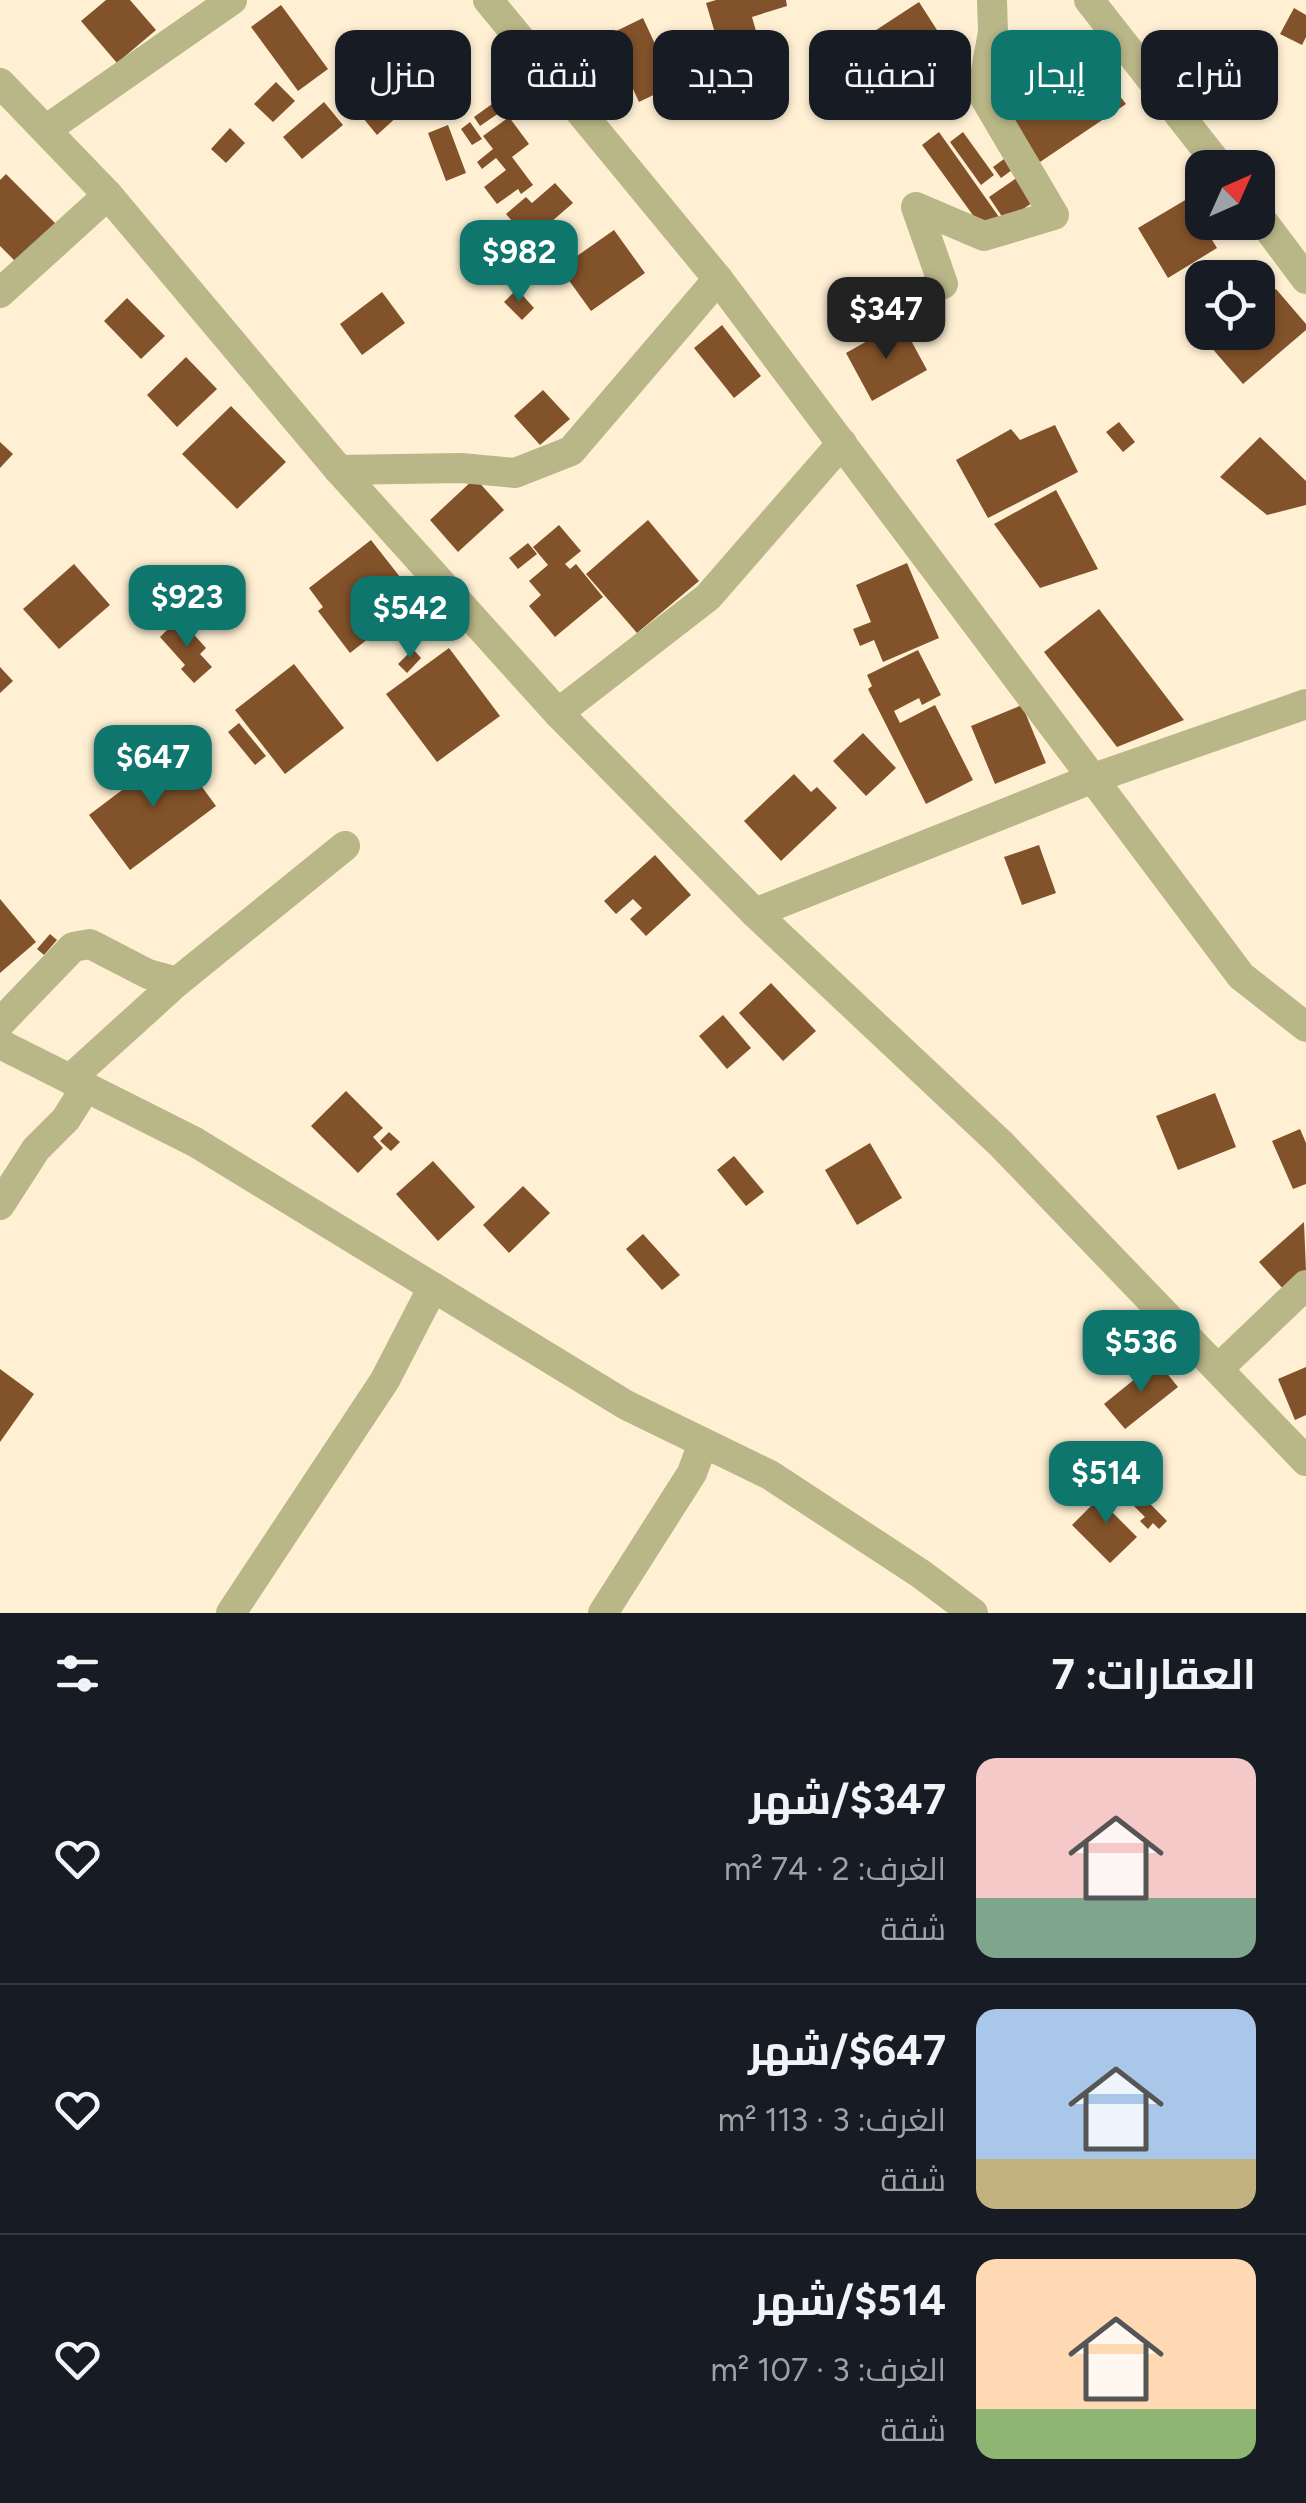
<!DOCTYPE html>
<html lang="ar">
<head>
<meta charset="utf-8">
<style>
	:root { --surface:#171b24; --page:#20242c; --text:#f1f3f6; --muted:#9ea1a6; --line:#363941; --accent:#0f766e }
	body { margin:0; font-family:Figtree,Cairo,sans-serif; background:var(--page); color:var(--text); direction:rtl; height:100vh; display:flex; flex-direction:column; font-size:38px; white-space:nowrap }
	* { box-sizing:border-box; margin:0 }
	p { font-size:32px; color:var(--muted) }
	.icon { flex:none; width:55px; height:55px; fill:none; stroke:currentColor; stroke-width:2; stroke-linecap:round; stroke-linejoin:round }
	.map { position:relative; height:1613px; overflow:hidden; direction:ltr }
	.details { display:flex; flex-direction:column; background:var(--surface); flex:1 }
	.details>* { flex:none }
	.top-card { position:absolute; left:30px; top:30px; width:1248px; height:90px; direction:rtl; display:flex; gap:20px }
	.needle { width:65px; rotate:45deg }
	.tools { position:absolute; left:1185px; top:150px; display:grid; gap:20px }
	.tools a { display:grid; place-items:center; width:90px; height:90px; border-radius:20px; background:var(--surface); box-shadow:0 2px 8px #0004; font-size:50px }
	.price { position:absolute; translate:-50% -85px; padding:0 22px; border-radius:20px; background:var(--accent); color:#fff; font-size:32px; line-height:65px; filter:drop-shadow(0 2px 5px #0008) }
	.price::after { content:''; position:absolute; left:50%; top:60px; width:30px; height:22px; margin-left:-15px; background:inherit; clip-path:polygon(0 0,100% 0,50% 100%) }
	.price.selected { background:#222; color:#fff }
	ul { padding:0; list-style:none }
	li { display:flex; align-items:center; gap:30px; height:250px; padding:0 50px }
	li+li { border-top:2px solid var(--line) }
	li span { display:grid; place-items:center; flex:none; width:280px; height:200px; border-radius:20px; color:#555 }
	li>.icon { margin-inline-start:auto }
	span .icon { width:120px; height:120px; fill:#fffc; stroke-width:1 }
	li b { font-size:42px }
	h2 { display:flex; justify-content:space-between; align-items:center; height:120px; padding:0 50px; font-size:42px }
	.tag { padding:0 35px; border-radius:20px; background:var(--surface); box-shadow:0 2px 8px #0004; font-size:35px; line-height:90px }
	.tag.selected { background:var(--accent); color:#fff }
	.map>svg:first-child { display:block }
</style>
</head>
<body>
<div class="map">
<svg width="1306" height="1613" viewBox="0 0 1306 1613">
	<rect width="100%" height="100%" fill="#fff0d4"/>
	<g fill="#82522a">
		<path d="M106,0h24l26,30 -39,33 -36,-42z"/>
		<path d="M716,0h70l1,6 -35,11 4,14 -38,12 -12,-40z"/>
		<path d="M919,2l38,59 -29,19 17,25 -10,7 -17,-25 -9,7 -39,-60z"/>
		<path d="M281,5l47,64 -30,22 -47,-64z"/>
		<path d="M1294,8l12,7v22l-4,8 -22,-11z"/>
		<path d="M643,18l31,67 -35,17 -31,-67z"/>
		<path d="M1075,39l51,65 -86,58 -43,-70z"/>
		<path d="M386,46l16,16 -17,17 -16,-16z"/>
		<path d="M405,78l16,17 -44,40 -14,-17 15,-14 -4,-6 15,-14 4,5z"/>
		<path d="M276,82l19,19 -22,21 -19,-18z"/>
		<path d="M324,102l19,23 -41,34 -19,-22z"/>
		<path d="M492,104l7,9 -19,13 -6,-9z"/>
		<path d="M509,117l20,27 -17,13 21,28 -12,9 -3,-5 -21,15 -13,-17 22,-17 -10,-12 -14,11 -5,-7 16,-13 -10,-13z"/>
		<path d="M470,122l12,17 -10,6 -11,-16z"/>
		<path d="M448,125l18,48 -20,8 -18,-48z"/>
		<path d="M230,128l15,15 -19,20 -15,-14z"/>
		<path d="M939,132l60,85 -16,12 -61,-84z"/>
		<path d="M963,132l31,43 -13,10 -31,-43z"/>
		<path d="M1004,159l8,11 -11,8 -8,-11z"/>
		<path d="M6,174l56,56 -39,39 -23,-23v-66z"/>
		<path d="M1018,177l17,24 -30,20 -16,-24z"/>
		<path d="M555,183l18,20 -44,38 -23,-27 20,-17 6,6z"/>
		<path d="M1187,199l30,49 -49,30 -30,-50z"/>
		<path d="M614,230l31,43 -54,38 -31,-43z"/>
		<path d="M517,289l17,19 -12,12 -18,-18z"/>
		<path d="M1276,289l30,35v6l-63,54 -33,-38 15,-14h33v-27z"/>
		<path d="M382,292l23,31 -43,32 -22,-31z"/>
		<path d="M127,298l38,38 -24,23 -37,-38z"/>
		<path d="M901,322l26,48 -55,31 -26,-48z"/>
		<path d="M722,325l39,51 -27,22 -40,-50z"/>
		<path d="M186,357l31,32 -40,38 -30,-32z"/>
		<path d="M543,390l27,29 -30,26 -26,-29z"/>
		<path d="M231,406l55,56 -49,47 -55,-55z"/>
		<path d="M1119,422l16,20 -12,10 -17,-20z"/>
		<path d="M1055,425l23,47 -90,46 -32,-58 55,-31 9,11z"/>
		<path d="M1260,437l46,44v24l-39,10 -47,-38z"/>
		<path d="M0,442l13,12 -13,14z"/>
		<path d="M475,478l29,32 -46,42 -28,-32z"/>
		<path d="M1056,490l42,79 -58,19 -46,-64z"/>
		<path d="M648,520l51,61 -62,52 -51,-59z"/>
		<path d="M559,525l22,26 -16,13 5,5 6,-5 27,33 -48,40 -26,-31 12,-11 -12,-14 19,-16 -15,-18z"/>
		<path d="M371,540l40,51 -44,35 6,9 -23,18 -32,-42 5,-4 -14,-19z"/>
		<path d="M528,543l9,11 -19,15 -9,-11z"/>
		<path d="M907,563l32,75 -56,24 -9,-22 -14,6 -7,-17 18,-7 -15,-37z"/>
		<path d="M74,564l36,41 -51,44 -36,-40z"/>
		<path d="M1099,609l85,111 -67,27 -73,-95z"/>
		<path d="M179,618l27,30 -6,6 12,13 -18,16 -13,-14 4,-4 -25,-28z"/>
		<path d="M449,648l51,68 -63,46 -51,-68z"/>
		<path d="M413,649l8,9 -14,15 -9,-9z"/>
		<path d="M918,650l23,45 -19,10 -3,-7 -25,13 6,12 35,-18 38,75 -47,24 -58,-115 4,-3 -5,-11z"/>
		<path d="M294,664l50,64 -59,46 -50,-64z"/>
		<path d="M0,667l13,14 -13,12z"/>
		<path d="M1022,705l24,58 -51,21 -24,-58z"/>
		<path d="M239,723l27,33 -11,9 -27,-33z"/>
		<path d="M863,733l33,35 -30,28 -33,-35z"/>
		<path d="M175,750l41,56 -86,64 -41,-55z"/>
		<path d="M794,774l17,18 6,-5 20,21 -56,53 -37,-40z"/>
		<path d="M1039,845l17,48 -34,12 -18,-48z"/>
		<path d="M655,855l36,40 -45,41 -16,-17 12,-11 -9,-9 -17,15 -12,-13z"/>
		<path d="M0,899l36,43 -36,31z"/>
		<path d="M50,934l7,6 -13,15 -7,-6z"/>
		<path d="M771,983l45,48 -33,30 -44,-48z"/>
		<path d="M723,1015l28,33 -24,21 -28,-33z"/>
		<path d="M346,1091l37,37 -10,9 10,11 -25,25 -47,-47z"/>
		<path d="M1215,1093l21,54 -58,23 -22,-54z"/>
		<path d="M1300,1129l6,14v41l-13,5 -21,-48z"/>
		<path d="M389,1132l11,10 -9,9 -11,-10z"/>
		<path d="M870,1143l32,55 -45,27 -32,-55z"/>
		<path d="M734,1156l30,36 -18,14 -29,-36z"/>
		<path d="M433,1161l42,46 -37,34 -42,-47z"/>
		<path d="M523,1186l27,27 -41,40 -26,-28z"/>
		<path d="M1304,1222l2,49 -22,19 -25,-28z"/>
		<path d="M643,1234l37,41 -18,15 -36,-41z"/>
		<path d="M1157,1361l21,26 -53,42 -21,-25z"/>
		<path d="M1306,1367v48l-11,5 -17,-41z"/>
		<path d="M0,1369l34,25 -34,48z"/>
		<path d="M1120,1473l47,48 -8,8 -6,-6 -5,6 -8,-8 5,-4 -15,-15 3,-4 -19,-19z"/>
		<path d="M1113,1484l16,15 -6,6 -7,-7 -9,9 30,30 -27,26 -38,-38z"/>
	</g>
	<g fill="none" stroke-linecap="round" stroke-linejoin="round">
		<g stroke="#b9b787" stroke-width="30">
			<path d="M488,0l230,279 523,697 65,51"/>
			<path d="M1089,0l132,168"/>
			<path d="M0,83l108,112 231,275 219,243 197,200 246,231 305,317"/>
			<path d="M47,129l185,-129"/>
			<path d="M1258,215l48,64"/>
			<path d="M943,284l-27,-77 68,29 70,-21 -72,-122 11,-61 -1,-32"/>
			<path d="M0,293l108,-98"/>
			<path d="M339,470l122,-2 54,5 56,-22 147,-172"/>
			<path d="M558,713l150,-116 134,-154"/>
			<path d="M755,913l336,-134 215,-75"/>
			<path d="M0,1023l73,-76 17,-3 58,30 29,8"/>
			<path d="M0,1044l195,98 431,263 144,70 151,99 52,39"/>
			<path d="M70,1079l107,-97 168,-136"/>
			<path d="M0,1205l36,-56 30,-30 20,-32"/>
			<path d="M1219,1368l87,-83"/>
			<path d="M231,1613l154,-233 48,-93"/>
			<path d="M603,1613l89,-140 11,-30"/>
		</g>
	</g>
</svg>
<div class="tools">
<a><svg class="needle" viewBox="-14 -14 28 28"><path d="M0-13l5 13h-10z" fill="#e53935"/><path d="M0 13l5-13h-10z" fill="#9ea1a6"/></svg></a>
<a><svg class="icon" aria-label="locate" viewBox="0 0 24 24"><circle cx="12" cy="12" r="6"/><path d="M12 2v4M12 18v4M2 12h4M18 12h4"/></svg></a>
</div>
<b class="price" style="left:519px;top:305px">$982</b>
<b class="price selected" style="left:886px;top:362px">$347</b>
<b class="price" style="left:187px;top:650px">$923</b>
<b class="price" style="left:410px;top:661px">$542</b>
<b class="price" style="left:153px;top:810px">$647</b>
<b class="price" style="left:1141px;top:1395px">$536</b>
<b class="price" style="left:1106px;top:1526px">$514</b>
<div class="top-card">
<a class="tag">شراء</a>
<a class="tag selected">إيجار</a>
<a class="tag">تصفية</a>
<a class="tag">جديد</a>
<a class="tag">شقة</a>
<a class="tag">منزل</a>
</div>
</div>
<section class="details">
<h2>العقارات: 7<svg class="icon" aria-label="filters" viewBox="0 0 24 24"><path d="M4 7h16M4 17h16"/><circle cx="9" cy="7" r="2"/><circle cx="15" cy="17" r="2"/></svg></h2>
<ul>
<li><span style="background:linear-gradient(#f6c9c9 70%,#7fa58c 0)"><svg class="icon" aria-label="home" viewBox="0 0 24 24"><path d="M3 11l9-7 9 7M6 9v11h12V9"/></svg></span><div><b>$347/شهر</b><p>الغرف: 2 · 74 m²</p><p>شقة</p></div><svg class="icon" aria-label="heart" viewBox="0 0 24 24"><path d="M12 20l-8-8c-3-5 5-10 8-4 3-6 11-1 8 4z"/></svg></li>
<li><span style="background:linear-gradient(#a9c7e8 75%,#c2b280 0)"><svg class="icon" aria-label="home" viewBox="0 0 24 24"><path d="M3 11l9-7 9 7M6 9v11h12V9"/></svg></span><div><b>$647/شهر</b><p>الغرف: 3 · 113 m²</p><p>شقة</p></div><svg class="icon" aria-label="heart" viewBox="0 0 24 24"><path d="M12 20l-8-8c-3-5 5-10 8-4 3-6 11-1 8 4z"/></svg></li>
<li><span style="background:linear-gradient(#ffd9b3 75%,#8fb573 0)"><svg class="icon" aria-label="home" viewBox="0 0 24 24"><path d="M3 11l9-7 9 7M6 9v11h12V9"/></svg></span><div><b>$514/شهر</b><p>الغرف: 3 · 107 m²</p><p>شقة</p></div><svg class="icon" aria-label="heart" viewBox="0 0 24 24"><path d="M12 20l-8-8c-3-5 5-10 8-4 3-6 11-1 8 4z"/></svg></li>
</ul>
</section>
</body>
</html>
